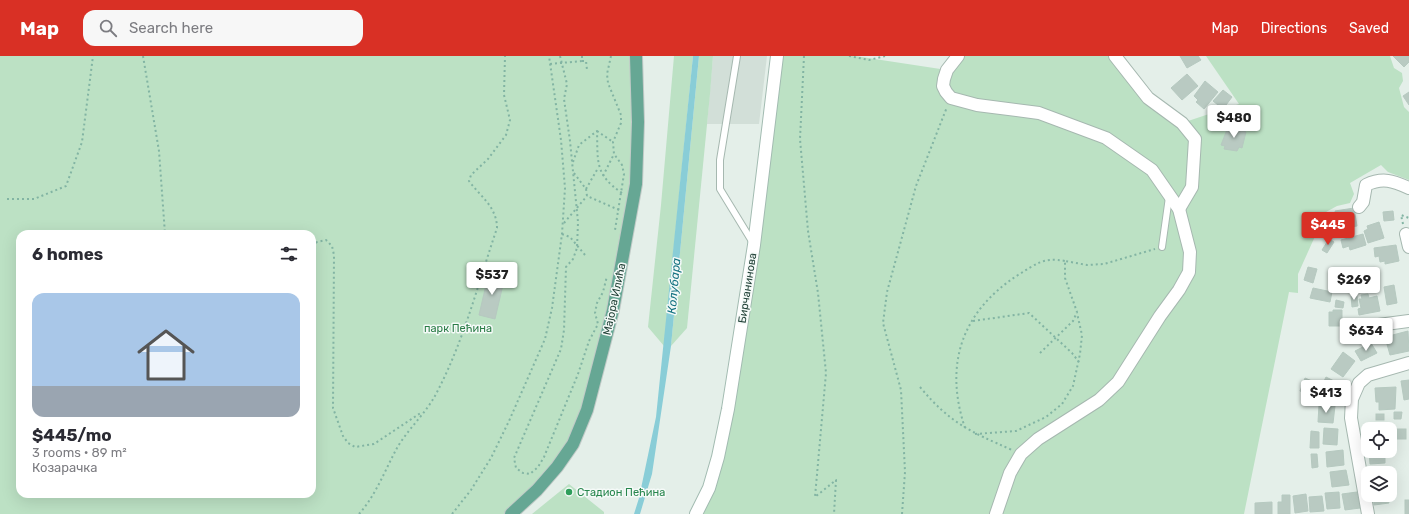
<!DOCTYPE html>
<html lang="en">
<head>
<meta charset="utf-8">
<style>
	:root { --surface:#fff; --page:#f7f7f7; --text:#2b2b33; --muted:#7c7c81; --line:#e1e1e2; --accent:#d93025 }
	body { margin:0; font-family:Rubik,sans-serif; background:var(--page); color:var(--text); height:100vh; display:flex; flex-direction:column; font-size:15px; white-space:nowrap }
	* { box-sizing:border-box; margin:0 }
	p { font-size:13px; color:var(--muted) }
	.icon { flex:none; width:22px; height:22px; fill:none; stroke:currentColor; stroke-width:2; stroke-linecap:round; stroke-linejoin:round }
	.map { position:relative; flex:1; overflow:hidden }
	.details { position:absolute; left:16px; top:174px; width:300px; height:268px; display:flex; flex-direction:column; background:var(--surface); border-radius:12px; box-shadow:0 4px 16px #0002 }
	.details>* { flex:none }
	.tools { position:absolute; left:1361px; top:366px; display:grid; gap:8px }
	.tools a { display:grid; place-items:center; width:36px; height:36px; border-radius:8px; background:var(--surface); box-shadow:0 4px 16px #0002; font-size:20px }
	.price { position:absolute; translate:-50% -34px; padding:0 9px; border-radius:4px; background:#fff; color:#222; font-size:13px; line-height:26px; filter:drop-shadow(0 1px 2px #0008) }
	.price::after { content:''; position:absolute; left:50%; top:24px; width:12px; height:9px; margin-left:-6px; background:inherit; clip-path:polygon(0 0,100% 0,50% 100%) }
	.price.on { background:var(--accent); color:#fff }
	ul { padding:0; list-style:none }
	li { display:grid; align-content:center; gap:8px; height:212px; padding:0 16px }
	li+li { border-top:1px solid var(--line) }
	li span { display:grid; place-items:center; height:124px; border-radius:12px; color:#555 }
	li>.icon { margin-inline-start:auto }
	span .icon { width:72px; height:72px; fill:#fffc; stroke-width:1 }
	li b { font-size:17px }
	h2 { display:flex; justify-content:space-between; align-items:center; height:48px; padding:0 16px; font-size:17px }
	header { display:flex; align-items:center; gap:24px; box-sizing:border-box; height:56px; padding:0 20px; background:var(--accent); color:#fff }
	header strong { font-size:19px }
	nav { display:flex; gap:22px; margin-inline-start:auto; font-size:14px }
	.search { width:280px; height:36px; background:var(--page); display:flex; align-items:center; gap:10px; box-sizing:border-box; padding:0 14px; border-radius:12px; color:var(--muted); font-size:15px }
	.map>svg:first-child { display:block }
</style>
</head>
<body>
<header>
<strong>Map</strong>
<div class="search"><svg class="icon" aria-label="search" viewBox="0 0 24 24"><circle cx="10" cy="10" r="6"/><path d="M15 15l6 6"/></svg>Search here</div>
<nav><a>Map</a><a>Directions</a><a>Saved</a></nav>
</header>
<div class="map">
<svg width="1409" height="458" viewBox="0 0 1409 458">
	<rect width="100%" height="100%" fill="#e4efe9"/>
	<path fill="#d2dfd8" d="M713,0h54l-8,68h-52z"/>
	<g fill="#bce1c4" fill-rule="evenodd">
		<path d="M0,0h636l2,66 -25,188 -40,134 -64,70h-509zM20,178h292v260h-292z"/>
		<path d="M674,0h19l-29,290 -16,-19 13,-122z"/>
		<path d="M699,0h14l-3,38 -23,234 -16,18z"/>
		<path d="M777,0h78l92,14 11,-14h157l33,42 34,25 57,-19 -33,-48h184l4,12 8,5 1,8 -4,7 5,19 5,5v68l-21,-8 -7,-7 -31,18 4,11 -4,9 -13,3 -11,6 -28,62v19l-9,-1 -45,222h-548l22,-57z"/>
		<path d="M569,428l35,28v2h-72z"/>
	</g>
	<path fill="#89cdd7" d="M693,0h6l-28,290 -19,128 -12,40h-6l5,-16 17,-81z"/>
	<g fill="#b9cac2" stroke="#b6c9c0">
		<path d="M1180,0h18l3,4 -14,8z"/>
		<path d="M1393,0h16v6l-5,5z"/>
		<path d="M1187,18l11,12 -16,14 -11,-12z"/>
		<path d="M1205,25l13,11 -14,17 -8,-7 2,-2 -4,-4z"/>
		<path d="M1223,34l9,7 -9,12 -10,-8z"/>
		<path d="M1409,36v13l-6,-9z"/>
		<path d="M1228,71l4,2 1,-2 13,5 -4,16 -3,-1 -2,4 -13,-2 1,-3 -4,-1z"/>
		<path d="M1354,152l3,18 -18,3 -4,-18z"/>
		<path d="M1393,155l1,9 -10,1 -1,-9z"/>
		<path d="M1379,166l5,16 -16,5 -4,-12 4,-2 -1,-3z"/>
		<path d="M1363,178l3,11 -16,5 -1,-4 -6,2 -2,-8z"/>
		<path d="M1329,183l5,3 -7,11 -5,-3z"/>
		<path d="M1396,189l3,16 -14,3v-3l-5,1 -1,-6 -4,1 -1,-9z"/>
		<path d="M1308,211l9,2 -4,14 -9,-3z"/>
		<path d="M489,216l16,4 -10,43 -16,-4z"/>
		<path d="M1355,221l1,14h-16v-13z"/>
		<path d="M1394,229l3,18 -10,2 -3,-18z"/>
		<path d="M1313,232l19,4 -2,10 -20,-4z"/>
		<path d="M1368,238l1,4 8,-2 3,15 -21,4 -1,-6 3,-1 -2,-9h3l-1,-4z"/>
		<path d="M1351,240h6l1,10 -6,1z"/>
		<path d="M1336,244l8,2 -1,6 -8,-1z"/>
		<path d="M1333,254h9v16h-13v-14h4z"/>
		<path d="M1408,275l1,20 -19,4 -5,-18z"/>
		<path d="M1371,287l6,10 -16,8 -6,-10z"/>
		<path d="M1343,296l12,9 -12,16 -12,-8z"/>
		<path d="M1326,321l16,8 -8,15 -15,-8z"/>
		<path d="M1305,322l7,3 -4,13 -8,-3z"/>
		<path d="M1409,324v19l-5,1 -3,-19z"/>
		<path d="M1396,331l-1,22 -16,1v-8h-3l-1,-14z"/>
		<path d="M1319,349l16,1 -2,17 -15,-1z"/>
		<path d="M1394,356h8l-1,7h-7z"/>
		<rect x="1376" y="358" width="8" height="6"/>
		<path d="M1324,372l14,1 -1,16 -14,-1z"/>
		<rect x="1397" y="373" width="9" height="10"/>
		<path d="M1311,375l8,1v16h-9z"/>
		<path d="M1343,394l1,15 -17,2 -1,-15z"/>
		<path d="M1369,395h16v12l-15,1z"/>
		<path d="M1311,398h6l1,13 -6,1z"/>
		<path d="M1392,413l1,15h-3v-11h-20v-2z"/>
		<path d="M1346,414l3,15 -17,2 -2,-15z"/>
		<path d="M1390,434h2l1,10h-5l1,3 -15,2 -1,-10h17z"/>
		<path d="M1339,436l1,16 -13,1 -2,-16z"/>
		<path d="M1357,436l3,16 -15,2 -3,-16z"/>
		<path d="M1306,438l2,17 -13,2 -2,-17z"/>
		<path d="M1282,439h8v19h-12v-12h4z"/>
		<path d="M1322,440l2,15 -14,1 -1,-15z"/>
		<rect x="1405" y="444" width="4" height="14"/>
		<path d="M1272,446v12h-17v-11z"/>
	</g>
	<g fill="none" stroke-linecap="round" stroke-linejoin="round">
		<defs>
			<g id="service">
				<path d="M737,0l-17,104v29l33,54"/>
				<path d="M1162,191l7,-50"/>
			</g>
			<g id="minor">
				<path d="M958,0l-11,14 -3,9 -1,7 3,6 5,6 26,7 62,8 67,25 46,32 27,39 11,43 -1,20 -10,18 -19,26 -42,66 -19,18 -61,39 -17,15 -11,19 -14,41"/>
				<path d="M1115,0l33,42 34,25 13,16 -3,48 -13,22"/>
				<path d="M1359,151l4,-5 3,-17c17,-8 27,-4 43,3"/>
				<path d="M1406,178l3,13"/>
				<path d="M1348,273l61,-8"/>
				<path d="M1368,458l-17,-96 1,-19 7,-16 9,-8 41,-12"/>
			</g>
			<path id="secondary" d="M696,458l13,-26 9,-31 10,-48 26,-164 23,-189"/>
			<path id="primary" d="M511,458l26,-24 20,-23 16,-23 14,-34 26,-100 23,-126 2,-62 -2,-66"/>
		</defs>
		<use href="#service" stroke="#a6b8b0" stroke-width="8"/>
		<use href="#minor" stroke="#a6b8b0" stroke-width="14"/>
		<use href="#secondary" stroke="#a2bbb1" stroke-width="14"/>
		<use href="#primary" stroke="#c1cac7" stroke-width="14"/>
		<g stroke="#82b4a3" stroke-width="2" stroke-dasharray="2 3" stroke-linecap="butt">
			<path d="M143,0l16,95 6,83"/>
			<path d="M560,0l7,28 -3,15 6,42 8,81 -1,26 -4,11 -7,8 -2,63 -3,19 -47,109 2,10 7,5 7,1 8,-7 6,-10 34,-83 11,-33 9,-17 -3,-11 2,-10 6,-11 4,-16"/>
			<path d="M582,0v5h4l1,9"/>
			<path d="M611,0l-4,18 1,9 13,32v8l-8,19 1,12 8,11 2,9 -9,56"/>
			<path d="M804,0l-4,83 8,92 10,62 8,80 -11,124 21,-17 -2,34"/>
			<path d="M849,0l20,4 16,-4"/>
			<path d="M550,8l32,-3"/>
			<path d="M597,75l16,11"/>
			<path d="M573,106l6,-17 18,-14c1,30 -3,43 25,62"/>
			<path d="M574,117l12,16 1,7 32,14"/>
			<path d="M603,120l11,-22"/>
			<path d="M586,133l12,-21"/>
			<path d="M7,143h27l32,-13 16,-44 11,-86"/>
			<path d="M564,167l23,-27"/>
			<path d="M1403,168l-2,-9 8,3"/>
			<path d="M562,178l8,3 15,18"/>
			<path d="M312,190l5,-4 9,-2 6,6 2,9 -1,153 10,28 5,7 7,4 19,-3 48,-32"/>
			<path d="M973,265l56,-8 43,40 7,9"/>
			<path d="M1040,297l33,-32 4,-9 -12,-34v-17l22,4 17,-1 51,-15"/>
			<path d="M920,331c30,36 49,44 92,63"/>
			<path d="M965,372c-21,-63 -4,-116 53,-153 18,-11 25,-18 47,-14"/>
			<path d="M975,378l41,-3 30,-14 16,-13 11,-18 7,-32 2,-19 -5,-22"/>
			<path d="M359,458c17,-19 26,-44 38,-66 11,-19 29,-35 39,-54 28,-53 42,-110 61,-166 0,-21 -17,-32 -28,-47l2,-6 17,-16 18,-24 4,-15 -6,-25 1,-39"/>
			<path d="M452,458l19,-24 20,-32 18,-37 36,-82 7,-31 10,-74 3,-46 -4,-48 -12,-84"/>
			<path d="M902,458l3,-42 -4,-82 -18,-67 4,-31 29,-106 31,-79"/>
		</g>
		<use href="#service" stroke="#fff" stroke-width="6"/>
		<use href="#minor" stroke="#fff" stroke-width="12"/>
		<use href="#secondary" stroke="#fff" stroke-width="12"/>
		<use href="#primary" stroke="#66a794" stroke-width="12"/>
	</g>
	<circle fill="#2e9e5b" stroke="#f5faf8" stroke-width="1.5" cx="569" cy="436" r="4"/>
	<g text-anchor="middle" stroke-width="3" stroke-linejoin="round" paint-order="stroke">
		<g font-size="11" fill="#224238" stroke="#f5faf8">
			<text transform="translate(747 232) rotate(-81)" y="4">Бирчанинова</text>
			<text transform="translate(614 243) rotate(-78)" y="4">Мајора Илића</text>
		</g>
		<g font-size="11" fill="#297c46" stroke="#f5faf8">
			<text x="458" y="276">парк Пећина</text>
		</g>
		<g font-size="11" fill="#27864d" stroke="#f5faf8" text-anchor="start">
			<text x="577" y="440">Стадион Пећина</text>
		</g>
		<g font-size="12" font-style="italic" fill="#177483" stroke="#f5faf8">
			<text transform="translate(674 230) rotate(-85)" y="4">Колубара</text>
		</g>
	</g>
</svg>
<div class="tools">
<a><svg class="icon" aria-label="locate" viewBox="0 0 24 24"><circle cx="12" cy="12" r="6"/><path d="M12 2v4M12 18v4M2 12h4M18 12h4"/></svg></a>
<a><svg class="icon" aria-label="layers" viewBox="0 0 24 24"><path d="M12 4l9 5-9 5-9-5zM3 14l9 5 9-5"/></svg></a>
</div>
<b class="price" style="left:1234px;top:83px">$480</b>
<b class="price on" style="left:1328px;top:190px">$445</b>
<b class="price" style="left:492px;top:240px">$537</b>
<b class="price" style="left:1354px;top:245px">$269</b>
<b class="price" style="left:1366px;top:296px">$634</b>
<b class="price" style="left:1326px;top:358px">$413</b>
<section class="details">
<h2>6 homes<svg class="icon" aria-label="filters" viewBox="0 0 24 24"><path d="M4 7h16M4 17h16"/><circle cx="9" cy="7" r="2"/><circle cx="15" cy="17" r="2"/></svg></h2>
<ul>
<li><span style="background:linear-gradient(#a9c7e8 75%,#9aa5b1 0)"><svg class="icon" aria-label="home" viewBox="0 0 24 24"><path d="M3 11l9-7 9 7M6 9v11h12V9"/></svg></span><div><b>$445/mo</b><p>3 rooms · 89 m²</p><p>Козарачка</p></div></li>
</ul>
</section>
</div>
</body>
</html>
